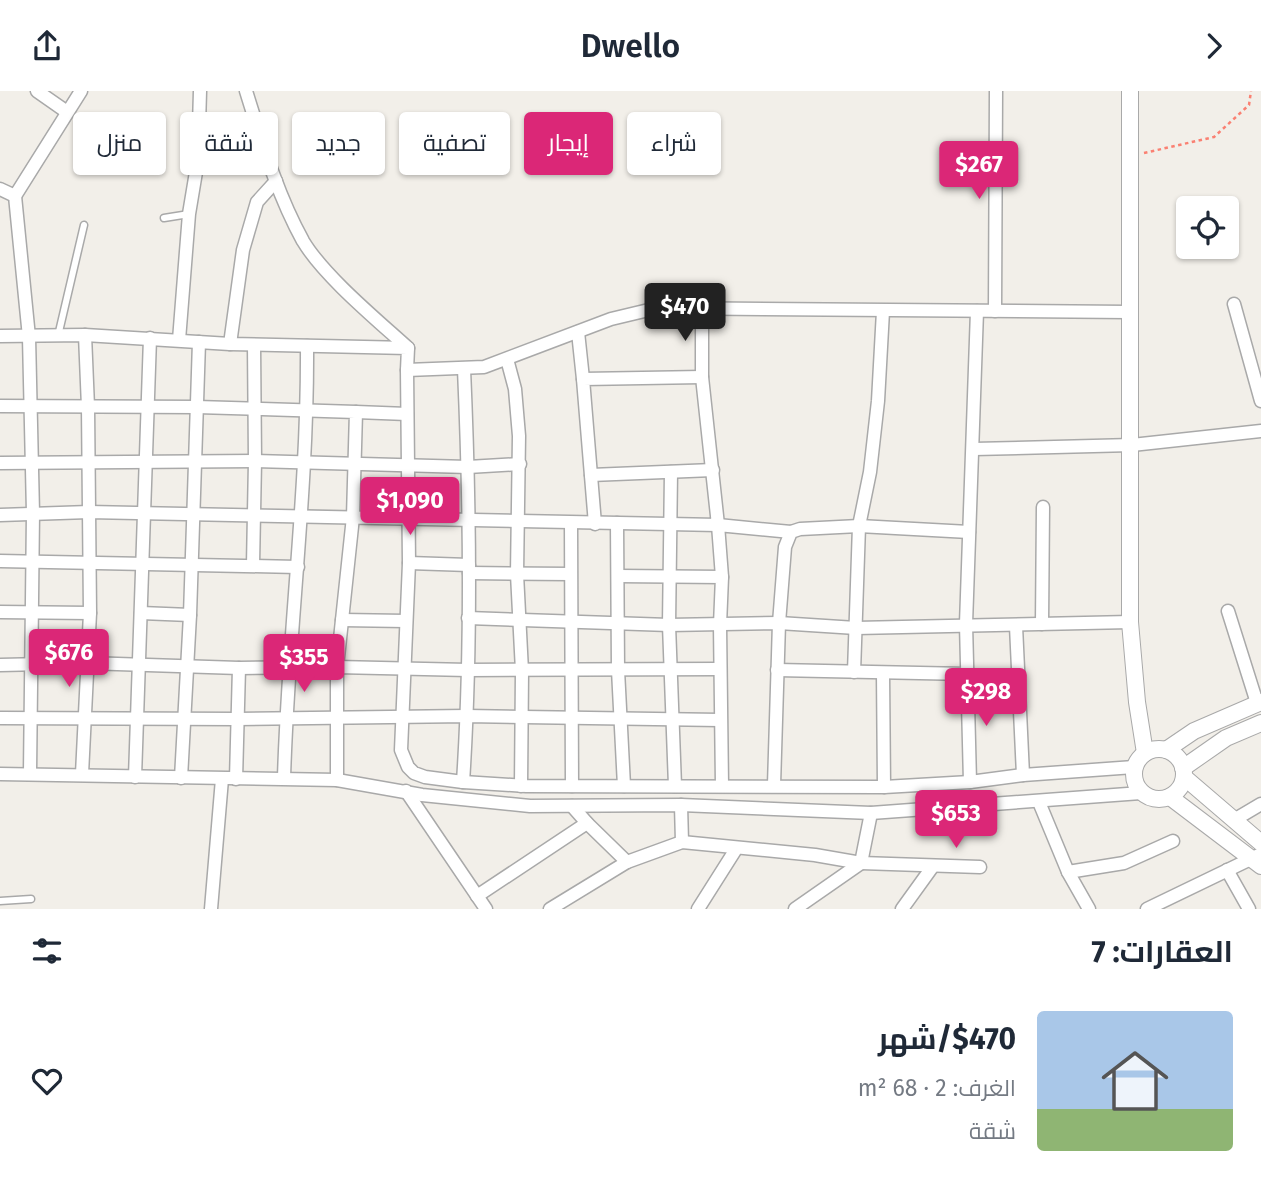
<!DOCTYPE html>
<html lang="ar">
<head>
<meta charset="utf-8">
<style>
	:root { --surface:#fff; --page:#f6f6f7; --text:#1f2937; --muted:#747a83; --accent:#db2777 }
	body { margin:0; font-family:"Fira Sans",Cairo,sans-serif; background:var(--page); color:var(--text); direction:rtl; height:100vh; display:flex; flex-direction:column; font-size:26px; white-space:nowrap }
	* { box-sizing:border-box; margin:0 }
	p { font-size:23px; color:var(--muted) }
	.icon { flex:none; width:38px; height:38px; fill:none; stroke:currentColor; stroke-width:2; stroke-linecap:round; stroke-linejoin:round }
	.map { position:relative; height:818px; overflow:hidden; direction:ltr }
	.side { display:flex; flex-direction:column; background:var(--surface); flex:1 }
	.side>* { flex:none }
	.hud { position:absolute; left:21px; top:21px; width:700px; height:63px; direction:rtl; display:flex; gap:14px }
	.controls { position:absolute; left:1176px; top:105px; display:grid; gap:14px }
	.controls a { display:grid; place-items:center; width:63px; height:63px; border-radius:7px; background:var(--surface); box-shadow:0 2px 5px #0004; font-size:35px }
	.price { position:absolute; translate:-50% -60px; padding:0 16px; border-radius:7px; background:var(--accent); color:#fff; font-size:23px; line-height:46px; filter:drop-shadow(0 2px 4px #0008) }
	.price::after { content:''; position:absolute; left:50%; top:42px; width:21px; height:16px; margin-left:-10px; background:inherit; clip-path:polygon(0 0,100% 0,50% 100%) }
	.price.active { background:#222; color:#fff }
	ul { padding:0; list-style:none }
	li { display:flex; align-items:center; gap:21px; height:175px; padding:0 28px }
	li span { display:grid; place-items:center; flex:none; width:196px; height:140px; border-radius:7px; color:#555 }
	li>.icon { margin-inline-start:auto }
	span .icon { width:84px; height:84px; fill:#fffc; stroke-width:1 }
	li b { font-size:30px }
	h2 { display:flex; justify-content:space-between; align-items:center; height:84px; padding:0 28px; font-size:30px }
	.chip { padding:0 24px; border-radius:7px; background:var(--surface); box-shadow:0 2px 5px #0004; font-size:24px; line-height:63px }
	.chip.active { background:var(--accent); color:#fff }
	header { display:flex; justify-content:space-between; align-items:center; height:91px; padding:0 28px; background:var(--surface); font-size:32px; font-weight:600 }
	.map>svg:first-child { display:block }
</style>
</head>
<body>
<header><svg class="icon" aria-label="forward" viewBox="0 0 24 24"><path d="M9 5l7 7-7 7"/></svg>Dwello<svg class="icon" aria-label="share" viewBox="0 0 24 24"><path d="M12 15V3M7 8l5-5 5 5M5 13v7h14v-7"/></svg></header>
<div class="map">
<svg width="1261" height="818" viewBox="0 0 1261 818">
	<rect width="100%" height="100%" fill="#f2efe9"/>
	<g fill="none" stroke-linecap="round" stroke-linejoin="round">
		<defs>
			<g id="service">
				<path d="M164,127l25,-4"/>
				<path d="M58,245l26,-111"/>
				<path d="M0,810l31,-2"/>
			</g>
			<g id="minor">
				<path d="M37,0l30,21"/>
				<path d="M246,0c16,51 31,103 57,150 21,35 73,78 105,107"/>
				<path d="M198,69l72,8"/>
				<path d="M0,98l15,7 14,141 4,176 -3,260"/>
				<path d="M15,105l66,-105"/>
				<path d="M1234,213l27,97"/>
				<path d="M995,220l1,-220"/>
				<path d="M578,241l5,47"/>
				<path d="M0,245l85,-1 145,9 178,4 -1,22 77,-3 127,-48 46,-11 472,4"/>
				<path d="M179,249l10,-126 9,-54 2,-69"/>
				<path d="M230,253l13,-94 14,-48 19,-21"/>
				<path d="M507,268l8,30 4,47 -2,138 5,97 -1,115"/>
				<path d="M407,279l2,193 -8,187 7,17 6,6 11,4 38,5 63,4 358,1 86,-5 53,-7 111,-8"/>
				<path d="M0,315l197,1 159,5 -3,105 -16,150v113"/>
				<path d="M356,321l51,2"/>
				<path d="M974,358l158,-4 129,-14"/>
				<path d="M0,372l255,-2 213,6 52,-3"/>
				<path d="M671,381l-2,153 6,161"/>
				<path d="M591,384l122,-5"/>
				<path d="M0,424l89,-3 629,13 -16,-148v-69"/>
				<path d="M571,432l1,263"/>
				<path d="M617,432l1,147 6,116"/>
				<path d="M595,433l-12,-145 119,-2"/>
				<path d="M0,470l298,6"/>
				<path d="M409,472l60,2"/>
				<path d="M253,474l2,-104 -1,-116"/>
				<path d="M469,482l101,1"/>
				<path d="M619,485l103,1 -2,48 2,161"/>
				<path d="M722,486l-4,-52 73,7"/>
				<path d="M1228,520l29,92"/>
				<path d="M0,521l90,1"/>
				<path d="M141,522l49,2"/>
				<path d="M468,527l201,7 110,-2 77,5 274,-6"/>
				<path d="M342,529l64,1"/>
				<path d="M1042,533l1,-117"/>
				<path d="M1016,535l7,149"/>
				<path d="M0,574l87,-2 152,5 98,-1 131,3 252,-1"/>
				<path d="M777,579l190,4"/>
				<path d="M854,581l5,-146 11,-54 8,-71 5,-90"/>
				<path d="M883,582l1,114"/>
				<path d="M0,627l237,1 230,-3 253,4"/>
				<path d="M0,683l337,6 85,15 108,11 151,-1 190,8 270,-20"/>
				<path d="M82,683l8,-161 -2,-206 -3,-72"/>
				<path d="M135,686l15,-439"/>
				<path d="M181,687l9,-163 9,-273"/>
				<path d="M284,687c4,-144 24,-287 23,-432"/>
				<path d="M236,688l3,-111"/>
				<path d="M463,691c9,-137 7,-276 1,-413"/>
				<path d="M970,691l-4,-158 11,-313"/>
				<path d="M774,694l5,-162 6,-76 6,-15 9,-3 59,-3 110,6"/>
				<path d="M406,700l80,118"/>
				<path d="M1039,711l29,70 21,37"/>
				<path d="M681,714l1,37"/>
				<path d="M572,715l15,17 40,39"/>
				<path d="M1234,729l27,-16"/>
				<path d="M1227,779l22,39"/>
				<path d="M1068,781l56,-9 49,-22"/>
				<path d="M477,805l110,-73"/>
				<path d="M211,818l11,-130"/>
				<path d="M550,818l77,-47 55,-20 133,13 46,8 119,4"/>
				<path d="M698,818l38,-60"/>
				<path d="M795,818l66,-46 10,-50"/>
				<path d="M902,818l31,-43"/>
				<path d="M1147,818l114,-55"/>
			</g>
			<g id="tertiary">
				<path d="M1130,0v531l7,80 8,51"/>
				<circle cx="1159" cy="683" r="25"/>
				<path d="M1166,659l28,-19 67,-29"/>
				<path d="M1183,677l43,-30 35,-15"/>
				<path d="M1184,686l77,66"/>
				<path d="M1170,706l91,69"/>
			</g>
		</defs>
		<use href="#service" stroke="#a9a9a9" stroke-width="9"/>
		<use href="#minor" stroke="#a9a9a9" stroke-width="15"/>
		<use href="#tertiary" stroke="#a9a9a9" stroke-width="18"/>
		<path stroke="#fa8072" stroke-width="2.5" stroke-dasharray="3.5 3.5" stroke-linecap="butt" d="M1144,62l70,-16 35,-32 2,-14"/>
		<use href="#service" stroke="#fff" stroke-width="6"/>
		<use href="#minor" stroke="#fff" stroke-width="12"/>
		<use href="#tertiary" stroke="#fff" stroke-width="16"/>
	</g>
</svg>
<div class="controls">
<a><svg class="icon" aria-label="locate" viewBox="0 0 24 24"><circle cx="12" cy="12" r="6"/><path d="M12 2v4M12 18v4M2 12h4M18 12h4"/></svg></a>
</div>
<b class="price" style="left:979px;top:110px">$267</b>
<b class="price active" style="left:685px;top:252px">$470</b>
<b class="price" style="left:410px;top:446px">$1,090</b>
<b class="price" style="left:69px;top:598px">$676</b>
<b class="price" style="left:304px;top:603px">$355</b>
<b class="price" style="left:986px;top:637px">$298</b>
<b class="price" style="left:956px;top:759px">$653</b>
<div class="hud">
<a class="chip">شراء</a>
<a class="chip active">إيجار</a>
<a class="chip">تصفية</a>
<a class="chip">جديد</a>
<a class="chip">شقة</a>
<a class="chip">منزل</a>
</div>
</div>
<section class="side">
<h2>العقارات: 7<svg class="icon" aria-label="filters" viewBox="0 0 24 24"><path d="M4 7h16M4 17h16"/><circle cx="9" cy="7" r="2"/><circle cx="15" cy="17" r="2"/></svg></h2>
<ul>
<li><span style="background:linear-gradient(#a9c7e8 70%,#8fb573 0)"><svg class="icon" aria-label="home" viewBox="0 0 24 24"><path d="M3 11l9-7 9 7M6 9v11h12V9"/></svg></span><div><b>$470/شهر</b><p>الغرف: 2 · 68 m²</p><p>شقة</p></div><svg class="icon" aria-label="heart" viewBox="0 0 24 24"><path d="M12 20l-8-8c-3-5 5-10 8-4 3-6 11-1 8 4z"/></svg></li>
</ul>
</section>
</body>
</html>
